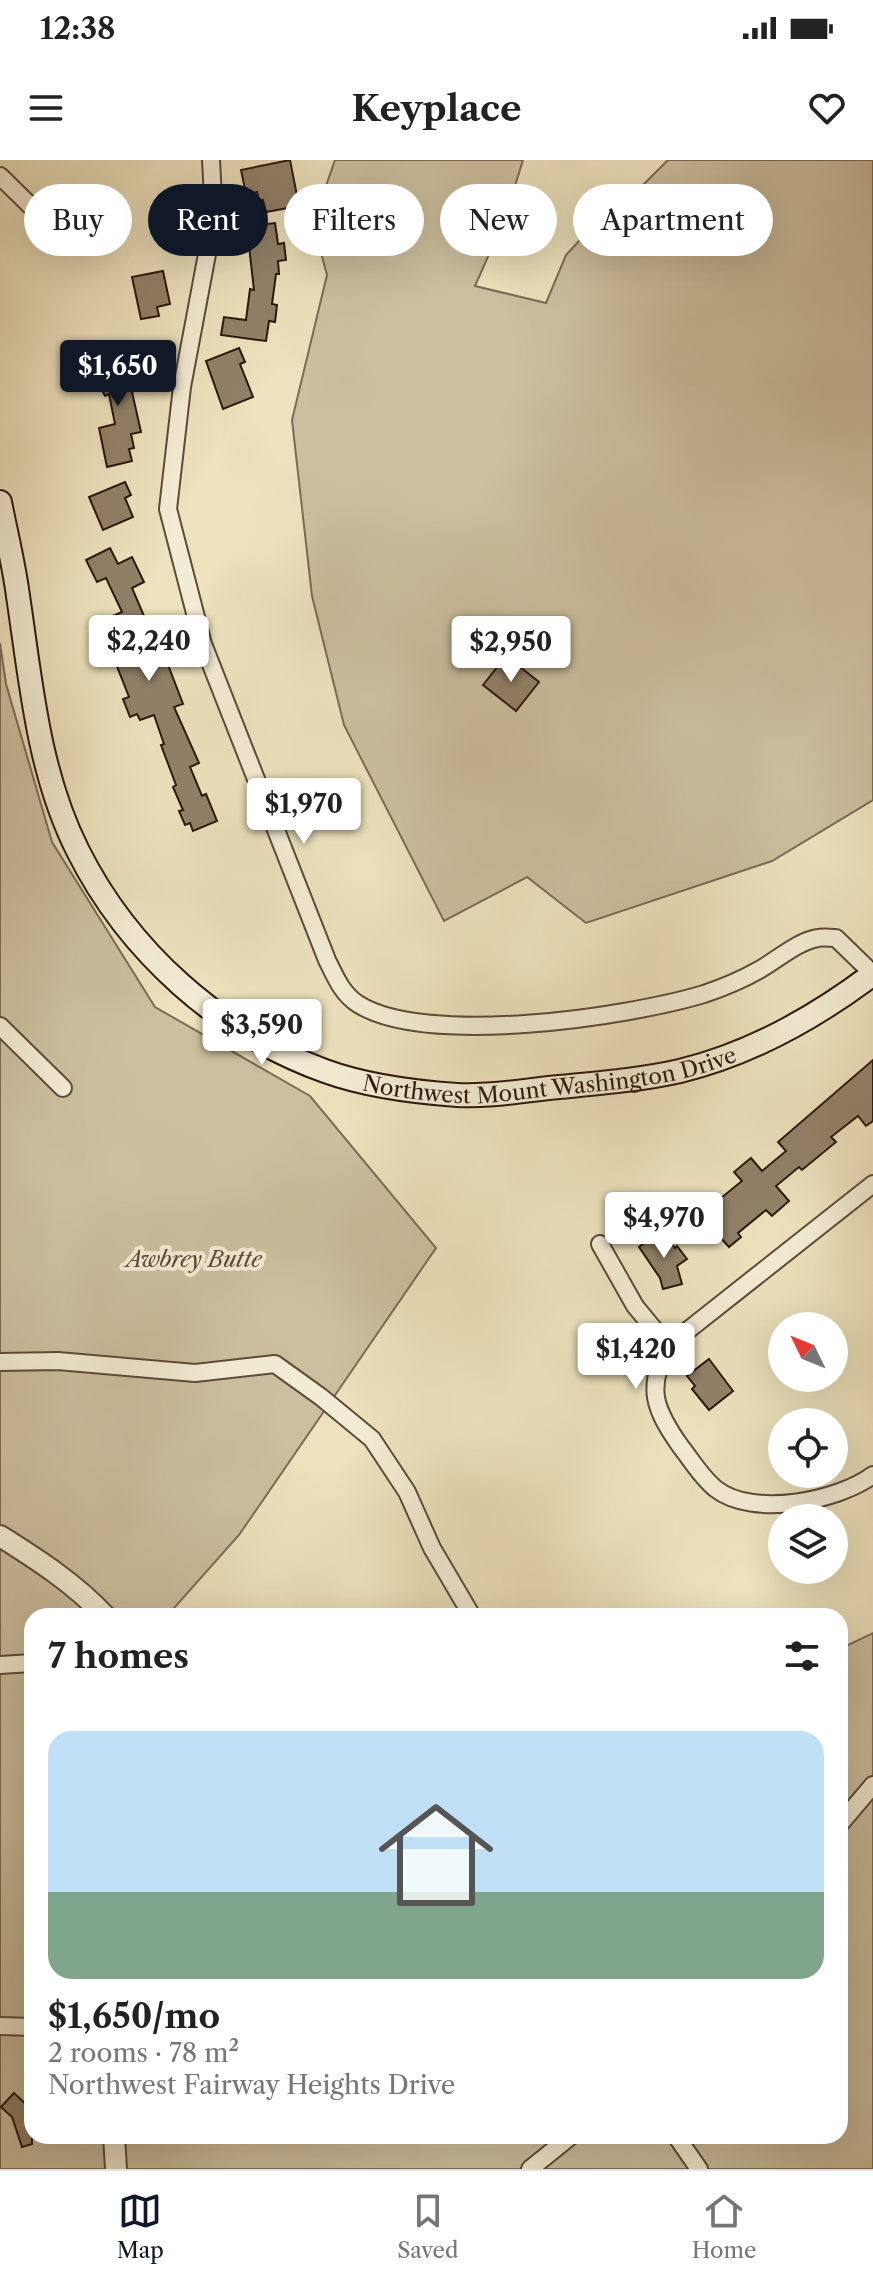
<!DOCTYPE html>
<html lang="en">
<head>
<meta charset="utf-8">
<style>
	:root { --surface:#fff; --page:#f6f6f6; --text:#222; --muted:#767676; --line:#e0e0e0; --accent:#111827 }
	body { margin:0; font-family:"Libre Caslon Text",serif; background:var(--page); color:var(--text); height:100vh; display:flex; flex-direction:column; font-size:30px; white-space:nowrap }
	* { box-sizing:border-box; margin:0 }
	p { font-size:26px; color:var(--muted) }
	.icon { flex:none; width:44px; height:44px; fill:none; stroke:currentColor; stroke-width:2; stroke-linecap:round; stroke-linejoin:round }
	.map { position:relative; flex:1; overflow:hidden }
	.side { position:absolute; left:24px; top:1448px; width:824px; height:536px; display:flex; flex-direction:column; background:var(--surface); border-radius:24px; box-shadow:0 8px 32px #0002 }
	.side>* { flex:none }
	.guide { position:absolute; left:24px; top:24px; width:826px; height:72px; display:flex; gap:16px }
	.needle { width:52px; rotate:313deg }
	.fabs { position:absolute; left:768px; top:1152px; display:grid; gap:16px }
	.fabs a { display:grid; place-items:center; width:80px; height:80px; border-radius:50%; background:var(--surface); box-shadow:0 8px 32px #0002; font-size:40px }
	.price { position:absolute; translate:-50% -68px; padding:0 18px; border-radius:8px; background:#fff; color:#222; font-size:26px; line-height:52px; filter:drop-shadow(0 2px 4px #0008) }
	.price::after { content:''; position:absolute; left:50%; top:48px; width:24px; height:18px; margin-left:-12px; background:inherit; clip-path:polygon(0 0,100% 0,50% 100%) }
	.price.on { background:var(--accent); color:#fff }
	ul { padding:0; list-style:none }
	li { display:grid; align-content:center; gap:16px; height:424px; padding:0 24px }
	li+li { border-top:2px solid var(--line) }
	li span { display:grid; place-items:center; height:248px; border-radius:24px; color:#555 }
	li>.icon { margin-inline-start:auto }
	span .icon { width:144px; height:144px; fill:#fffc; stroke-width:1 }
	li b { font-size:34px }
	h2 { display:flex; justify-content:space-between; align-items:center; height:96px; padding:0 24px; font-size:34px }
	.tag { padding:0 28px; border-radius:36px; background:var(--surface); box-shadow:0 8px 32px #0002; font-size:28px; line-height:72px }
	.tag.on { background:var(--accent); color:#fff }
	.status { display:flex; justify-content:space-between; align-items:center; height:56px; padding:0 40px; background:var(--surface); direction:ltr }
	.status svg { height:22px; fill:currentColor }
	header { display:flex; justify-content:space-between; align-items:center; height:104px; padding:0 24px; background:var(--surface); font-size:36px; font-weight:700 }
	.dock { display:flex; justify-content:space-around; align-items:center; height:112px; border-top:2px solid var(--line); background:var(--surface); font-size:22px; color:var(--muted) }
	.dock a { display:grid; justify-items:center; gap:4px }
	.dock .on { color:var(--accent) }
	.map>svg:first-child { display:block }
</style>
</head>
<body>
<div class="status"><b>12:38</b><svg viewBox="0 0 49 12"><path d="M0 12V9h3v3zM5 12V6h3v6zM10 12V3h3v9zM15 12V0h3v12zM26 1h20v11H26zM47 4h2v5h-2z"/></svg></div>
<header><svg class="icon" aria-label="menu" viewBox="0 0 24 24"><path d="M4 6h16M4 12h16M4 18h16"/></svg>Keyplace<svg class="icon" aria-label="heart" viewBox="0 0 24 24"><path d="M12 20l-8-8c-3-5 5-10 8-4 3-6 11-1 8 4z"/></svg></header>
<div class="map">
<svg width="873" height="2009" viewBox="0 0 873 2009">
	<rect width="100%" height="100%" fill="#ede2bd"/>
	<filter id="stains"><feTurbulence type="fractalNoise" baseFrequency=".0025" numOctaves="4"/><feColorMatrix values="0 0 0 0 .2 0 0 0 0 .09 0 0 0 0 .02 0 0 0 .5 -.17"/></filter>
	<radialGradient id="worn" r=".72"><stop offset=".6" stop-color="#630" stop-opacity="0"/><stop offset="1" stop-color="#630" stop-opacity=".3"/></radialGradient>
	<g fill="#ccbf9f" stroke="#7c6b57" stroke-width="2">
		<path d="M335,0h188l-18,58 -30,68 71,17 20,-48 35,-38 37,-27 30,-30h205v640l-101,61 -186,62 -59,-46 -83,44 -100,-196 -32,-129 -20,-176 35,-145 -14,-52z"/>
		<path d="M0,483l6,41 46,158 103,165 155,89 126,152 -197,287 -72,81h-135v520h808v-487l33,-16v536h-873z"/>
	</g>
	<g fill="#918169" stroke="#2d170f" stroke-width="2">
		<path d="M290,0l9,46 -33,6 -3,-12 -4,1 -2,-9 -11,2 -5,-24z"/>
		<path d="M275,63l3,21 6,-1 2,17 -8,1 1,13h-3l-4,30 5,1 -2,17 -6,-1 -3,20 -45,-6 3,-18 22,3 4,-31 4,1 -5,-44 -15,2 -2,-20z"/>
		<path d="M163,111l7,33 -13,3 2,9 -18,3 -9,-42z"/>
		<path d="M239,188l6,14 -5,2 13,33 -30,12 -17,-48z"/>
		<path d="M120,190l20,38 -8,4 9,40 -10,2 3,14 -5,1 3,12 -25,6 -8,-39 16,-4 -6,-30 -4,2 -15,-30z"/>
		<path d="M125,322l6,13 -6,3 8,19 -30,13 -14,-33z"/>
		<path d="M110,388l8,16 14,-7 12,25 -12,6 15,35 -12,5 16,35 14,-6 18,47 -9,3 25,56 -9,4 12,29 4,-2 11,27 -24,10 -3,-8 -5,2 -6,-14 4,-1 -10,-23 3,-2 -15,-40 3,-1 -10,-29 -14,5 -3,-6 -7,3 -7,-18 6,-2 -13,-33 -4,1 -18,-41 28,-12 -16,-34 -9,4 -11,-22z"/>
		<path d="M506,496l33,26 -23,29 -33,-26z"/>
		<path d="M873,900v61l-7,5 -8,-10 -27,21 5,5 -34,28 -3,-3 -23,19 13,15 -17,15 -6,-6 -28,23 3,4 -12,10 -29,-32 42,-34 -8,-9 17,-14 11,13 24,-20 -8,-9z"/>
		<path d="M657,1073l10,13 4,-3 4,5 2,-2 10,13 -10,7 5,18 -19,5 -3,-11 -21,-31z"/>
		<path d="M709,1199l24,32 -24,19 -17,-21 3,-3 -8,-10z"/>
		<path d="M14,1933l18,17v34l-10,3 -10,-30 -11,-10z"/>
	</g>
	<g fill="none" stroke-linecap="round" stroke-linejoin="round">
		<defs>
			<g id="minor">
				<path d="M211,0l3,57 -32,170 -14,122 35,135 124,316c8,16 15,34 31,44 68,43 270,13 346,-10 18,-6 39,-15 55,-24 18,-10 39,-29 59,-32 5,-1 12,0 18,0l37,36"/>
				<path d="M0,16l48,47"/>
				<path d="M0,866l63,62"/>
				<path d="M873,1024l-205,162c-22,42 -14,63 13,101 11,14 21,31 35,42 37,29 122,12 157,-14"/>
				<path d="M600,1084l35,62 33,40"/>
				<path d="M0,1202l58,-1 137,12 80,-9 46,33 51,42 35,53 25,56 40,68"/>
				<path d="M0,1505l32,-2"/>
				<path d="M840,1664l33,-39"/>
				<path d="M0,1866l32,1"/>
				<path d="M676,1976l23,33"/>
				<path d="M530,2009l41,-33"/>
			</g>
			<g id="tertiary">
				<path d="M0,1376c38,24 74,47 105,80"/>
				<path d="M114,1976l2,33"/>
			</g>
			<g id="secondary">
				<path id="s1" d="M0,342c6,31 14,63 18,94 13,86 20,176 60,255 50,100 141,182 247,220 41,15 89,21 132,24 33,2 69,-5 102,-8 41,-4 81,-7 121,-16 70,-17 136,-54 193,-97"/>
			</g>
		</defs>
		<use href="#minor" stroke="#5d4a3a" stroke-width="20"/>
		<use href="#tertiary" stroke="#5d4a3a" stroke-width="24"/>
		<use href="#secondary" stroke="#2d170f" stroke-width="26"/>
		<use href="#minor" stroke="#f3ecd4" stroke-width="16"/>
		<use href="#tertiary" stroke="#f3ecd4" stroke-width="20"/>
		<use href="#secondary" stroke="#f3ecd4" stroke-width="22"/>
	</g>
	<g text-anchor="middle" stroke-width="8" stroke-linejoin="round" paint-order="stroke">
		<g font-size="22" fill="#2d170f" stroke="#f3ecd4">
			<text dy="8" stroke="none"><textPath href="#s1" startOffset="926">Northwest Mount Washington Drive</textPath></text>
		</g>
		<g font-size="22" font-style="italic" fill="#5d493a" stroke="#f3ecd4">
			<text x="194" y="1107">Awbrey Butte</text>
		</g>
	</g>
	<rect width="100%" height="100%" filter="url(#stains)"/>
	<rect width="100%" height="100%" fill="url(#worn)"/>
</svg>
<div class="fabs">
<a><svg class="needle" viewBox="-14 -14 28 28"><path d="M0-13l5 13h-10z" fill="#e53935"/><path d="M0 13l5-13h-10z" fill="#767676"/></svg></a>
<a><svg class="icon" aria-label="locate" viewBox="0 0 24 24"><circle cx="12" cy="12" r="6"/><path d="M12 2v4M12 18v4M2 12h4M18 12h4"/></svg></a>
<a><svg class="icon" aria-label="layers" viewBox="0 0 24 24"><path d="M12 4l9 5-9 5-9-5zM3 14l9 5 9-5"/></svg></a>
</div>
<b class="price on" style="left:118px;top:248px">$1,650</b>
<b class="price" style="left:149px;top:523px">$2,240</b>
<b class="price" style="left:511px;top:524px">$2,950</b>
<b class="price" style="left:304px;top:686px">$1,970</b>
<b class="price" style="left:262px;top:907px">$3,590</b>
<b class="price" style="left:664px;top:1100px">$4,970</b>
<b class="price" style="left:636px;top:1231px">$1,420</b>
<div class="guide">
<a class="tag">Buy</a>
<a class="tag on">Rent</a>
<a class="tag">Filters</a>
<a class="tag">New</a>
<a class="tag">Apartment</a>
</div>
<section class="side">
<h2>7 homes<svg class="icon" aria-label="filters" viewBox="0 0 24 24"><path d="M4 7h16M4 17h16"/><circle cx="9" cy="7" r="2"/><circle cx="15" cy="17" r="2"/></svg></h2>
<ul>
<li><span style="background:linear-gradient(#bfe0f5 65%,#7fa58c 0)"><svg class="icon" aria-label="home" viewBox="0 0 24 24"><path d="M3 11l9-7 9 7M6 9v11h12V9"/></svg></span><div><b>$1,650/mo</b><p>2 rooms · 78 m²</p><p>Northwest Fairway Heights Drive</p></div></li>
</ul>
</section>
</div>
<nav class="dock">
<a class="on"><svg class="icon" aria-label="map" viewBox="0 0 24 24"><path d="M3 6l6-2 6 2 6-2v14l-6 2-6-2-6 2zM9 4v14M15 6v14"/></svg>Map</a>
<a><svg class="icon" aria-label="saved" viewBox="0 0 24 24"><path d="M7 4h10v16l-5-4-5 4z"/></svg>Saved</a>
<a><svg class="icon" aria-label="home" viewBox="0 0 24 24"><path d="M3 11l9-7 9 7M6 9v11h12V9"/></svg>Home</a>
</nav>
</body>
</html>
